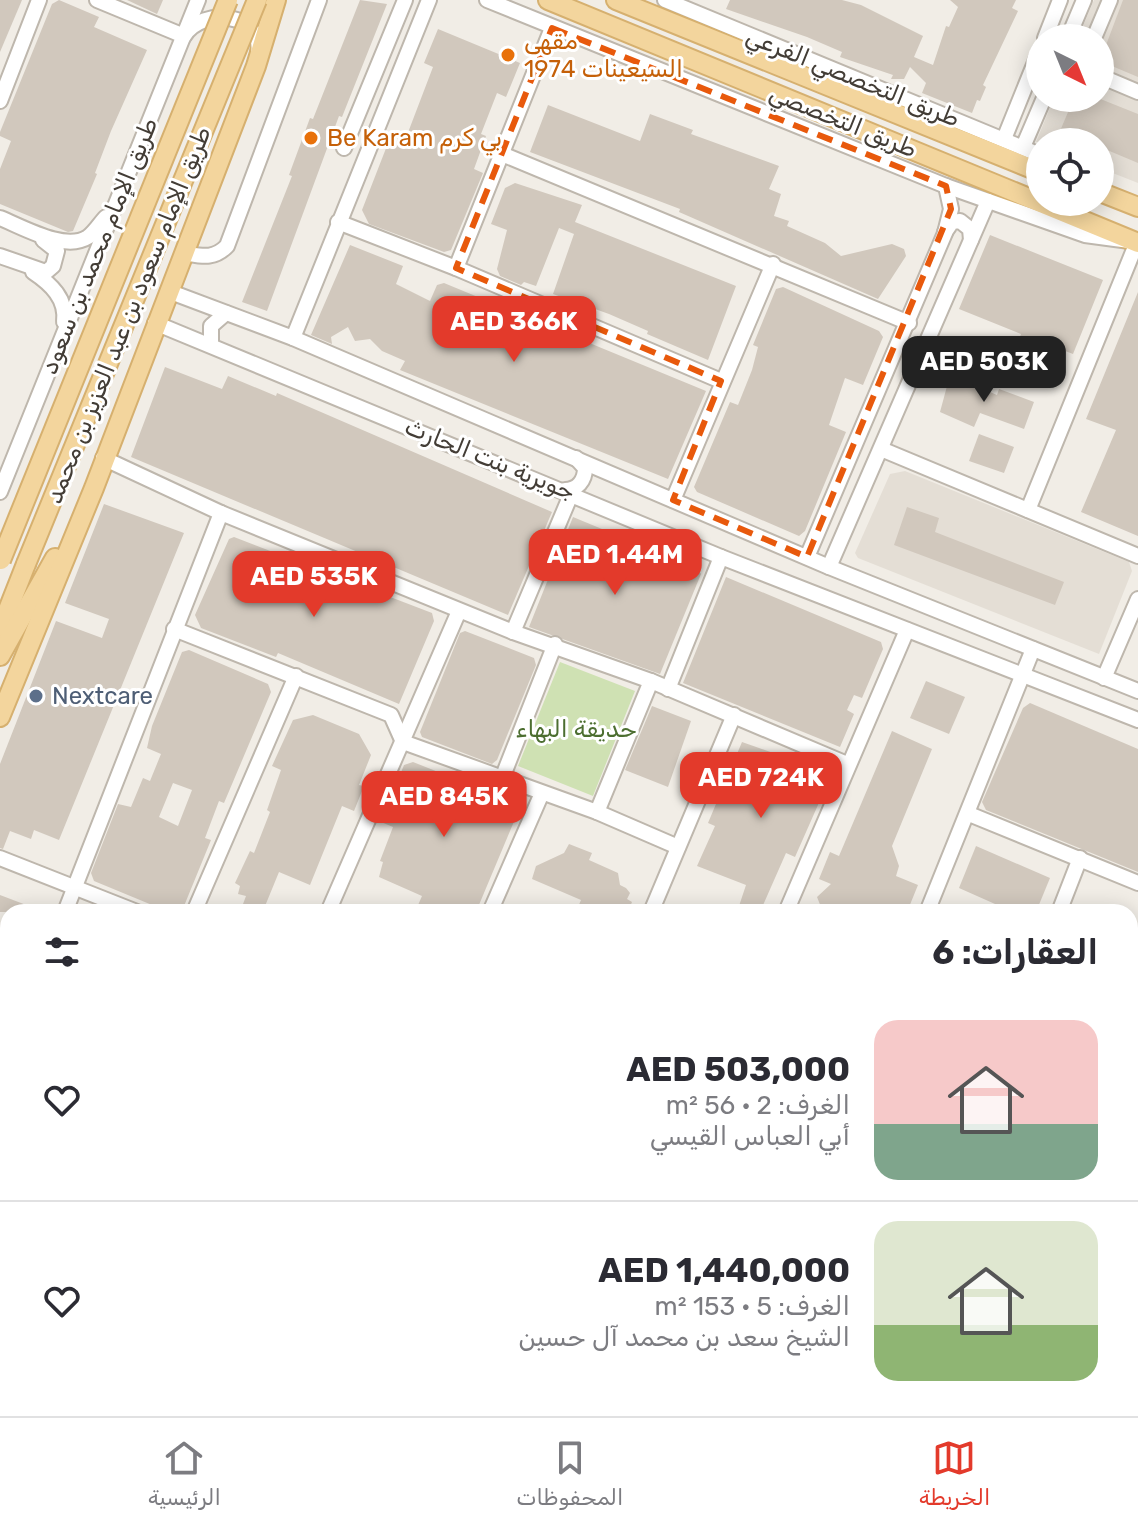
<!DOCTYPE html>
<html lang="ar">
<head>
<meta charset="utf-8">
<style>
	:root { --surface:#fff; --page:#f7f7f7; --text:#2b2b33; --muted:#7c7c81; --line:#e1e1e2; --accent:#e33a2b }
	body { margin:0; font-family:Rubik,Vazirmatn,sans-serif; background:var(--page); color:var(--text); direction:rtl; height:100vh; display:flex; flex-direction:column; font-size:30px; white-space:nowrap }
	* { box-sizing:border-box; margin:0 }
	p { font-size:26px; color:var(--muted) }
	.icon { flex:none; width:44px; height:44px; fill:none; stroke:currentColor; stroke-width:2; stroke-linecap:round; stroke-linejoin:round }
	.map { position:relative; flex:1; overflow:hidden; direction:ltr }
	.panel { position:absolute; left:0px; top:904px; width:1138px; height:512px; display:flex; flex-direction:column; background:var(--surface); border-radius:24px 24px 0 0; box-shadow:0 4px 20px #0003; direction:rtl }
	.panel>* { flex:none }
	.needle { width:52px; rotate:137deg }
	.fabs { position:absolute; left:1026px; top:24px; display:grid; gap:16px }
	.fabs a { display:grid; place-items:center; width:88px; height:88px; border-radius:50%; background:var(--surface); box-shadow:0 4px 20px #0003; font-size:40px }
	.price { position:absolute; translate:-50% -68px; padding:0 18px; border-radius:16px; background:var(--accent); color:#fff; font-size:26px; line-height:52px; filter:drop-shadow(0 2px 4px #0008) }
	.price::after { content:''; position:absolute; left:50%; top:48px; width:24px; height:18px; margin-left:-12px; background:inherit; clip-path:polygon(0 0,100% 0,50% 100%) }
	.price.on { background:#222; color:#fff }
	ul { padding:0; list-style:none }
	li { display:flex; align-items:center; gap:24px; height:200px; padding:0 40px }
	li+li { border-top:2px solid var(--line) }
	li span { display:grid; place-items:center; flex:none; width:224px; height:160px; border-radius:24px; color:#555 }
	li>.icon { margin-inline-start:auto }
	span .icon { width:96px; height:96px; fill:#fffc; stroke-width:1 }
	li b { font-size:34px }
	h2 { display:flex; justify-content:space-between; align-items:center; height:96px; padding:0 40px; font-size:34px }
	.dock { display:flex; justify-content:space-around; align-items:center; height:112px; border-top:2px solid var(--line); background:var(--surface); font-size:22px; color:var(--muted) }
	.dock a { display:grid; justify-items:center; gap:4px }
	.dock .on { color:var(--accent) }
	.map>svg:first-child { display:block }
</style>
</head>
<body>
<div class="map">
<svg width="1138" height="1416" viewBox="0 0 1138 1416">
	<rect width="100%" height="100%" fill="#f1ede6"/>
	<g fill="#e4ded5">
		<path d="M1094,0h44v183l-38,-15v-26h-64l18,-44h46v-60h-22z"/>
		<path d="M905,471l224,91 3,9 -33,83 -241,-96 -3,-5 35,-79z"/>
	</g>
	<g fill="#cfe1b3">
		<path d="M560,662l75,29 -42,105 -75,-30z"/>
		<path d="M664,1408h149l-4,8h-148z"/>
	</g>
	<g fill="#d1c8bd" fill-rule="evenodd">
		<path d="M0,0h22l-22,52z"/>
		<path d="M59,0l40,17 -5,10 53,23 -36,81 -16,42 2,1 -24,57 -5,1 -68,-28v-35l11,-28 -11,-5v-4l52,-128z"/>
		<path d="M127,0h36l-6,14z"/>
		<path d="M360,0l27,4 -45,113 -3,-1 -72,195 -25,-9 50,-126 -3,-1 21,-57 3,1z"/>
		<path d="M730,0h112l19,5 62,31 -9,21 19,8 13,-39 3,1 9,-20 -8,-7h66l-4,8 6,3 -35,74 3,2 -6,14 -3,-1 -5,13 -50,-20 4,-10 -16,-16 -6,12h-13l2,-4 -53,-18 2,-5 -35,-15 -81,-28z"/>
		<path d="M1123,0h15v77l-38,-16z"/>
		<path d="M438,29l82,34 -14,34 -9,-4 -16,41 5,2 -12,33 9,4 -32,77 -7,2 -75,-28 -7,-14 28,-72 14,5 29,-76 -9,-4z"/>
		<path d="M1074,98h24l40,16v49l-38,-16v-5h-13l-27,-11z"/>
		<path d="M548,105l92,36 10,-27 43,16 -2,4 88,32 -10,23 12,5 -7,22 15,5 -2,5 38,17 16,13 51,-12 12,5 2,7 -28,43 -199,-87 1,-3 -150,-57z"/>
		<path d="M515,183l67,22 -7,17 161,64 -28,74 -61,-26 1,-3 -39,-17 -56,-20 21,-60 -15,-6 -23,58 -12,-4 -3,3 -21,-9 -3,-7 10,-39 -16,-6 14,-36z"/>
		<path d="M990,235l113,45 -30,74 -18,-7 -14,37 -34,-12 14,-38 -62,-25z"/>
		<path d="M350,245l53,21 -7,18 34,17 7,-16 7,-2 262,108 -38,88 -268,-109 5,-9 -23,-10 -12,-12 -15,2 -7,-14 -17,10 1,7 -21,-9z"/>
		<path d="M783,287l96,44 4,6 -20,48 -18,-7 -16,47 17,7 -41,99 -6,5 -102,-44 -3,-5 36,-85 8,3 14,-35 6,-23 -5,-2 23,-56z"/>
		<path d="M1138,292v244l-57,-24 35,-82 -30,-11z"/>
		<path d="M165,367l57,22 6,-13 48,20 1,-3 275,119 -44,103 -377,-158z"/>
		<path d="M950,375l47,20 2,-6 35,13 -10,27 -44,-16 -6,14 -34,-15z"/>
		<path d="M979,434l35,13 -10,26 -35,-12z"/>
		<path d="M104,504l80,29 -125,307 -25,-10 -3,9 -21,-8 -7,18 -3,-1v-84l56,-143 46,17 7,-19 -44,-16z"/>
		<path d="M907,507l32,11 -4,14 129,50 -9,23 -161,-60z"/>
		<path d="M573,517l123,51 5,6 -41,100 -131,-47z"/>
		<path d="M234,537l198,76 2,8 -35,83 -121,-51 -2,4 -75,-29 -6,-13 34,-76z"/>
		<path d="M726,577l155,65 2,7 -21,49 -8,-3 -7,15 7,4 -14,33 -157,-64z"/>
		<path d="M465,631l69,27 2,7 -39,95 -5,4 -70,-27 -2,-5 40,-99z"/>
		<path d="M189,650l79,34 3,8 -47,111 -5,-2 -14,37 6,2 -29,71 -13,1 -75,-31 -3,-8 27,-69 13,3 12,-29 7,3 11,-27 -14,-6 5,-22 30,-74zM173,783l19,7 -14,36 -19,-9z"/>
		<path d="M926,681l39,16 -16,37 -39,-16z"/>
		<path d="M1030,703l108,46v123l-152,-62 -4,-8 41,-94z"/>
		<path d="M652,706l39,15 -23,66 -43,-17z"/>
		<path d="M313,715l46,19 12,21 -12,30 5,1 -10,25 -12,-5 -32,79 -31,-13 -16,39 -20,-7 3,-8 -8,-2 2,-8 -5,-3 15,-32 4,2 16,-41 -3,-2 14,-40 -9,-4 21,-46z"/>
		<path d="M892,731l40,18 -40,97 7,20 -3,10 22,9 -11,27h-84l-6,-15 14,-13 -12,-5 11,-27 9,4z"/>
		<path d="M742,742l85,30 2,8 -34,77 -9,-4 -26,59h-23l9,-27 -49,-19 18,-40 -7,-3z"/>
		<path d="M413,762l101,40 4,10 -42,100h-61l7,-16 -43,-19 4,-15 -3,-1 13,-34 -12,-5 23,-57z"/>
		<path d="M569,844l23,9 -3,7 29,13 2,12 6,3 4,5 -3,6 5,3 -4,10h-39l-11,-5 3,-7 -49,-21 4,-13 28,-13z"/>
		<path d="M976,846l74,32 -14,34h-23l-54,-24z"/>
		<path d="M0,895l42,16v1h-42z"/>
	</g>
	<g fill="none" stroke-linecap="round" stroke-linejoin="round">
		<defs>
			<g id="minor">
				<path d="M97,0l87,36c18,-30 81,-23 74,18"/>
				<path d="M487,0l459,186 139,49 52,7 -109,268"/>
				<path d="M665,0l375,155"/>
				<path d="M1045,38l15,-38"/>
				<path d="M1068,38l16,-38"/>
				<path d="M1094,38l16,-38"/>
				<path d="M1100,76l38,16"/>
				<path d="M0,101l39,-101"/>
				<path d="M1004,139l36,-89"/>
				<path d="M1023,147l21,-49"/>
				<path d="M344,148l61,-148"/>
				<path d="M502,154l407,169"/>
				<path d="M0,218c23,9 65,34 88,19 7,-5 12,-14 18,-20"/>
				<path d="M338,222l118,46 265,113"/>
				<path d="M945,232l7,-10 8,-1 10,8 1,11"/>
				<path d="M183,253c19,3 30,7 44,-7l92,-246"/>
				<path d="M0,256l46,16 7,-6 4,-15 -14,-11"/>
				<path d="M456,268l96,-240"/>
				<path d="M33,272c18,12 34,27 31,50"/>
				<path d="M168,291l125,47 536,229 309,124"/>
				<path d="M155,323l566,234 417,163"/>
				<path d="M293,338l136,-338"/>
				<path d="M211,344v-18l15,-13"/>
				<path d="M881,449l257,107"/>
				<path d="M103,458l118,55 292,119 138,49 196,83"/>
				<path d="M565,490c12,0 20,-9 20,-22l-9,-10"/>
				<path d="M0,492l198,-492"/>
				<path d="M673,500l100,-236"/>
				<path d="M807,557l138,-324 6,-24 -5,-23"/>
				<path d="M829,567l159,-366"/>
				<path d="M174,629l217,86 12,27 194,70 81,35"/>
				<path d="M513,632l59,-140"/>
				<path d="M1104,678l34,-79"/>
				<path d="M668,689l53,-132"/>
				<path d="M501,781l54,-137"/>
				<path d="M597,812l54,-131"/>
				<path d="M969,814l169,69"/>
				<path d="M0,858l137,54"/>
				<path d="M65,912l156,-399"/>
				<path d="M194,912l102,-236"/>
				<path d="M328,912l131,-301"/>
				<path d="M490,912l52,-119"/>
				<path d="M651,912l83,-197"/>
				<path d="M786,912l121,-282"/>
				<path d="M927,912l106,-263"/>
				<path d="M1059,912l21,-54"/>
				<path d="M0,1013l8,3"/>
				<path d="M1130,1045l8,-19"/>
				<path d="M0,1055l3,-9"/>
				<path d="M1130,1118l8,-19"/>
				<path d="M1130,1156l8,3"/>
				<path d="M0,1342l8,3"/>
				<path d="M1130,1351l8,3"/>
				<path d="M0,1397l8,-20"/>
				<path d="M152,1408l18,8"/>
				<path d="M894,1408l19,8"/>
				<path d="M966,1408l10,4"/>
				<path d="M287,1416l3,-8"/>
				<path d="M617,1416l4,-8"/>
				<path d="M643,1416l4,-8"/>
				<path d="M927,1416l1,-8"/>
				<path d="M1010,1416l3,-8"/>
			</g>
			<g id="major">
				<path d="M548,0l590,243"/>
				<path d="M616,0l424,172"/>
				<path d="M1100,192l38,15"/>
				<path d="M0,630l26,-66"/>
				<path d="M0,656l55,-98"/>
				<path d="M0,717l94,-229 162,-422 20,-66"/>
			</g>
		</defs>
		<use href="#minor" stroke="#beb7ad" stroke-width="18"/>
		<use href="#major" stroke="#d6b06f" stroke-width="22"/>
		<use href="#minor" stroke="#fff" stroke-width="14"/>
		<use href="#major" stroke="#f3d59d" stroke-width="18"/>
		<defs>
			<g id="major-bridge">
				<path d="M1,560l227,-560"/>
				<path d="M26,564l231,-564"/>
			</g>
		</defs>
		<use href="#major-bridge" stroke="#d6b06f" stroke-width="22" stroke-linecap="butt"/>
		<use href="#major-bridge" stroke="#f3d59d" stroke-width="18"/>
	</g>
	<path fill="none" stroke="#e8590c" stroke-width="6" stroke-dasharray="16 10" stroke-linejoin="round" d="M552,28l394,158 5,23 -144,348 -134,-57 48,-119 -265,-113z"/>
	<g fill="#e8710a" stroke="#fff" stroke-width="3">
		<circle cx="508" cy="55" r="8"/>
		<circle cx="311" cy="138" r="8"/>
	</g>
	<circle fill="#5c6f8a" stroke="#fff" stroke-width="3" cx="36" cy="696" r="8"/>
	<g text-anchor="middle" stroke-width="6" stroke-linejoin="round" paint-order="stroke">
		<g font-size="24" fill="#c56008" stroke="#fff" text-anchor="start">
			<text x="524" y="49">مقهى<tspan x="524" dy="28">السيعينات 1974</tspan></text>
			<text x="327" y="146">Be Karam بي كرم</text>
		</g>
		<g font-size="24" fill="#433d36" stroke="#fff">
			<text transform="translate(853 77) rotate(22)" y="8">طريق التخصصي الفرعي</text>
			<text transform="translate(843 121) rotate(22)" y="8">طريق التخصصي</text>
			<text transform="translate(99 246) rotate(-68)" y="8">طريق الإمام محمد بن سعود</text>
			<text transform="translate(128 315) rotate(-68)" y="8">طريق الإمام سعود بن عبد العزيز بن محمد</text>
			<text transform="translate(490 459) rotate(22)" y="8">جويرية بنت الحارث</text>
		</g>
		<g font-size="24" fill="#4e5e75" stroke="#fff" text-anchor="start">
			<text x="52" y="704">Nextcare</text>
		</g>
		<g font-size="24" fill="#4c6e30" stroke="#fff">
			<text x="576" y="737">حديقة البهاء</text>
		</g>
	</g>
</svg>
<div class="fabs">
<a><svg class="needle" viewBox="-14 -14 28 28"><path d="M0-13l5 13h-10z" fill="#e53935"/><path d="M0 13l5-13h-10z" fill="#7c7c81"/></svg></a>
<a><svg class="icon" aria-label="locate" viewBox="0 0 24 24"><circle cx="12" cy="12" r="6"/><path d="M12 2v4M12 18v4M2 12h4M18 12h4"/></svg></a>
</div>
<b class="price" style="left:514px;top:364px">AED 366K</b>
<b class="price on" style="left:984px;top:404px">AED 503K</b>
<b class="price" style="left:615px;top:597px">AED 1.44M</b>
<b class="price" style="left:314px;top:619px">AED 535K</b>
<b class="price" style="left:761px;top:820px">AED 724K</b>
<b class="price" style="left:444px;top:839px">AED 845K</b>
<section class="panel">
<h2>العقارات: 6<svg class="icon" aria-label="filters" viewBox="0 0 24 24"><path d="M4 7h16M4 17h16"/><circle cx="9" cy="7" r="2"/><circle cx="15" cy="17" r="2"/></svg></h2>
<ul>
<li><span style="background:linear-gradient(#f6c9c9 65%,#7fa58c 0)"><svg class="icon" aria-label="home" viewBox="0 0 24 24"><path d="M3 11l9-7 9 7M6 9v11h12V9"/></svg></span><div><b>AED 503,000</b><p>الغرف: 2 · 56 m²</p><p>أبي العباس القيسي</p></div><svg class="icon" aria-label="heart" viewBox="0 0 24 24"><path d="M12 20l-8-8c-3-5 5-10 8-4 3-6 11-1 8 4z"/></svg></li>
<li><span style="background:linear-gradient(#dfe7d0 65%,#8fb573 0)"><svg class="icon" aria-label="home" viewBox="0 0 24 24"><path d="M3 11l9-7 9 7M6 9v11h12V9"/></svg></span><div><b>AED 1,440,000</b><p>الغرف: 5 · 153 m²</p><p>الشيخ سعد بن محمد آل حسين</p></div><svg class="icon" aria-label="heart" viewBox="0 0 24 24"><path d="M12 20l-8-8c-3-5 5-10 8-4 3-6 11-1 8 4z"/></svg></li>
</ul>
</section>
</div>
<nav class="dock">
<a class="on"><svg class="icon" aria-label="map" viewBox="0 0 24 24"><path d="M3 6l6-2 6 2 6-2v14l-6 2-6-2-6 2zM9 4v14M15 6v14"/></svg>الخريطة</a>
<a><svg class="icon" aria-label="saved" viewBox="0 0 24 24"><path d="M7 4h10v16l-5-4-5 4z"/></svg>المحفوظات</a>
<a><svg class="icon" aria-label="home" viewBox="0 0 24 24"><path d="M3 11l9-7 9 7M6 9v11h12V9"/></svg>الرئيسية</a>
</nav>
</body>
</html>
